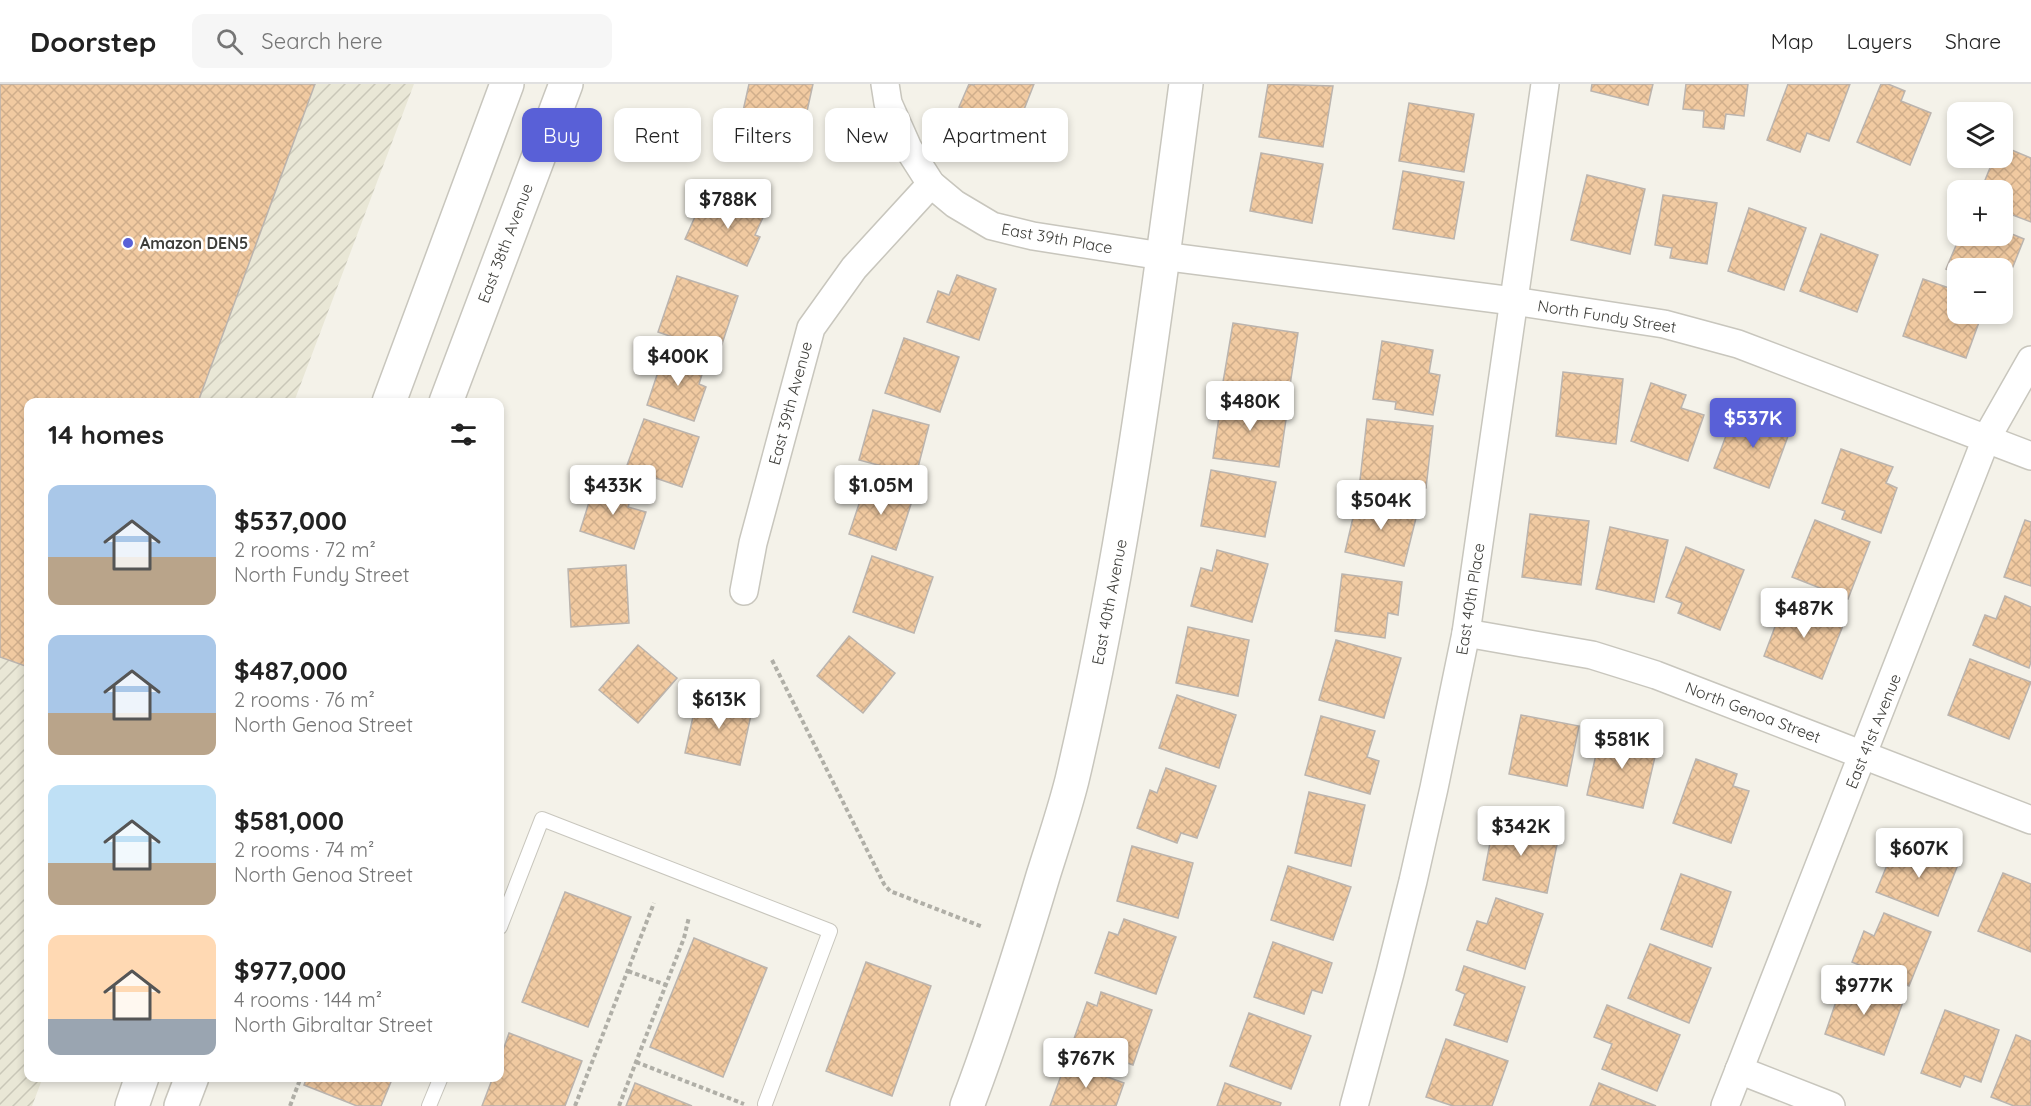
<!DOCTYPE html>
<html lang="en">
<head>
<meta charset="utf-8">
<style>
	:root { --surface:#fff; --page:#f6f6f6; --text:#222; --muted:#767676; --line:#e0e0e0; --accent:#5960d7 }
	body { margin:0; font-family:Quicksand,sans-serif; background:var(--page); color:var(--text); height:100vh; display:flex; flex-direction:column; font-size:22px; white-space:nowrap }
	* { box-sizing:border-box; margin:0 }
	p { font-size:20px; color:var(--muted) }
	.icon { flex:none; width:33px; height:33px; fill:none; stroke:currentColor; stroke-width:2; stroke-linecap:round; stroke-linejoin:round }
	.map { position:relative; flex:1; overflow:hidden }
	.drawer { position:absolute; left:24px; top:314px; width:480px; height:684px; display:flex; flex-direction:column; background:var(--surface); border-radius:12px; box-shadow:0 3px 9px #0003 }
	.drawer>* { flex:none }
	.top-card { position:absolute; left:522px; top:24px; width:570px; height:54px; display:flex; gap:12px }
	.fabs { position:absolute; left:1947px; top:18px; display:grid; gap:12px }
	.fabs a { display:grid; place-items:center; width:66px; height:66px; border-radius:12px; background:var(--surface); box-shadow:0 3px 9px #0003; font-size:30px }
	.price { position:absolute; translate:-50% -51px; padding:0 14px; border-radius:6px; background:#fff; color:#222; font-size:20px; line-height:39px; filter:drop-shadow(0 2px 3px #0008) }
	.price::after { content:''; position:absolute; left:50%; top:36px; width:18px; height:14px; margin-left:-9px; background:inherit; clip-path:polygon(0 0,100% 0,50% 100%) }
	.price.current { background:var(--accent); color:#fff }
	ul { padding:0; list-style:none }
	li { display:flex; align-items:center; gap:18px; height:150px; padding:0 24px }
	li span { display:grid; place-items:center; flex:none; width:168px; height:120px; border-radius:12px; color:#555 }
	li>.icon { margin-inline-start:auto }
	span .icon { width:72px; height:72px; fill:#fffc; stroke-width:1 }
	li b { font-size:26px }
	h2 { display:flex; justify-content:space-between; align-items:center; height:72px; padding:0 24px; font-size:26px }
	.tag { padding:0 21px; border-radius:12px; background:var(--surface); box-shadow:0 3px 9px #0003; font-size:21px; line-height:54px }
	.tag.current { background:var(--accent); color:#fff }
	header { display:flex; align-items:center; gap:36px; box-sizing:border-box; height:84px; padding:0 30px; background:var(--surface); border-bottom:2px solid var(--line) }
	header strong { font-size:28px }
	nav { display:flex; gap:33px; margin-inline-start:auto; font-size:21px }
	.search { width:420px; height:54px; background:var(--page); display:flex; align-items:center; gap:15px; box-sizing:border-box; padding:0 21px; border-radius:12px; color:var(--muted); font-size:22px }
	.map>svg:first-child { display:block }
</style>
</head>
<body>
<header>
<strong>Doorstep</strong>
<div class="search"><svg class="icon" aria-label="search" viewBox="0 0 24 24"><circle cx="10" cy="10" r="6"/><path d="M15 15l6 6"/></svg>Search here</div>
<nav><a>Map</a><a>Layers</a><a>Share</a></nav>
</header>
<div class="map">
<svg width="2031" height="1022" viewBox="0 0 2031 1022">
	<defs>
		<pattern id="industrial-furrows" width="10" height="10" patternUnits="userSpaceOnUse" patternTransform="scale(1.5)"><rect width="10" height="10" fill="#e9e7d6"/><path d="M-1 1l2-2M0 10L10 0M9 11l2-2" fill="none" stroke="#c9c7b8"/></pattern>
		<pattern id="building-cross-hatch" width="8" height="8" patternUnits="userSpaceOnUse" patternTransform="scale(1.5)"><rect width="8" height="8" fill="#f1caa1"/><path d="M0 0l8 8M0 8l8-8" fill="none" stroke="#d0ae8b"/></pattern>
	</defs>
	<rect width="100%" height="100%" fill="#f4f2e9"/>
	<path fill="url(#industrial-furrows)" d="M0,0h414l-120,318h-266v675h15l-11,29h-32z"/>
	<g fill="url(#building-cross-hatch)" stroke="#bbb4ae" stroke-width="1.5">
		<path d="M0,0h315l-117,318h-170v265l-28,-10z"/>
		<path d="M749,0h64l-13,59 -61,-14z"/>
		<path d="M969,0l5,1 1,-1h59l-18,46 -57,-23z"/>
		<path d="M1268,0l65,2 -10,61 -64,-10z"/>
		<path d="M1592,0h61l-5,21 -57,-14z"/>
		<path d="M1686,0h62l-4,32 -18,-2 -2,15 -21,-2 1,-16 -21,-2z"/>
		<path d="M1788,0h62l-21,57 -22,-8 -7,19 -33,-12z"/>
		<path d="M1881,0h7l17,7 -4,10 30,12 -21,52 -53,-23z"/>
		<path d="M1409,19l65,11 -10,58 -65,-11z"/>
		<path d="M2002,62l29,12v64l-29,-11v-21h-21l13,-32h8z"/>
		<path d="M1261,69l62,11 -11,59 -62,-12z"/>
		<path d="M1403,87l61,11 -10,57 -61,-10z"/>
		<path d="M1587,91l58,14 -15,65 -59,-14z"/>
		<path d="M723,110l42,19 -10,22 5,2 -13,29 -62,-27 13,-29 15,7z"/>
		<path d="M1663,111l54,8 -10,61 -37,-6 2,-10 -17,-3z"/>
		<path d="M1749,124l57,20 -22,62 -56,-19z"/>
		<path d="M2002,146l22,9 -12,30 -10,-4 -2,3h-42v6l-12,-5 14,-33h42z"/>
		<path d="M1821,150l57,21 -21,57 -57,-21z"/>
		<path d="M957,191l39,14 -17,51 -52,-18 11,-31 11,4z"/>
		<path d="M677,192l61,20 -19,57 -61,-21z"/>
		<path d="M1923,195l35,12v23h24l-16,44 -63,-22z"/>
		<path d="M1233,239l65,10 -9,59 -66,-10z"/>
		<path d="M904,254l55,19 -19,55 -55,-19z"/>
		<path d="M1382,257l51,9 -4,23 11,2 -7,40 -38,-6 1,-7 -23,-3z"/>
		<path d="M665,267l40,14 -6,19 7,3 -12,34 -47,-16z"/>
		<path d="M1563,288l60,7 -7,65 -60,-8z"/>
		<path d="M1651,299l35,12 -5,13 23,7 -16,46 -57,-20z"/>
		<path d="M1222,312l66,10 -9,61 -66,-9z"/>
		<path d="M873,326l56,15 -13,50 -57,-15z"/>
		<path d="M1753,329l38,15 -22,60 -55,-20 19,-51 16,5z"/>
		<path d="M644,335l55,18 -17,50 -56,-19z"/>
		<path d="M1367,335l66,7 -7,62 -66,-8z"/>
		<path d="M1841,365l52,18 -7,16 11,5 -16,45 -39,-14 3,-8 -23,-8z"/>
		<path d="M1211,386l65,12 -11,55 -64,-11z"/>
		<path d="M596,396l37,12 -5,15 18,5 -12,37 -54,-18z"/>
		<path d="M866,399l47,15 -17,52 -47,-16z"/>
		<path d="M1358,412l60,14 -14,56 -59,-14z"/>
		<path d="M1530,430l59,7 -8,64 -59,-8z"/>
		<path d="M1815,436l55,22 -22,57 -56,-22z"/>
		<path d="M2025,436l6,2v64l-27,-9z"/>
		<path d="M1610,443l58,13 -14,62 -58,-13z"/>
		<path d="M1686,463l58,23 -24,60 -42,-17 4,-10 -16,-6z"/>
		<path d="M1217,466l51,14 -16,58 -61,-16 10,-38 11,3z"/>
		<path d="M872,472l61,21 -19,56 -61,-21z"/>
		<path d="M626,481l3,58 -58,4 -3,-58z"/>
		<path d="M1342,490l60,8 -4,33 -10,-2 -3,25 -50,-7z"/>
		<path d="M2005,512l26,11v55l-2,6 -56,-23 12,-30 11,4z"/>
		<path d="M1785,516l59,23 -22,56 -58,-23z"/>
		<path d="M1188,543l61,13 -11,56 -62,-13z"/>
		<path d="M849,552l46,37 -32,40 -46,-37z"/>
		<path d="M1336,556l65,18 -17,60 -65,-18z"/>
		<path d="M638,561l39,33 -39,45 -39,-33z"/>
		<path d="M1970,575l61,23 -22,57 -61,-24z"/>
		<path d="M698,610l55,12 -13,59 -55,-12z"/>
		<path d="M1177,611l59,20 -17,53 -60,-20z"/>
		<path d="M1521,631l58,11 -12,60 -58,-12z"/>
		<path d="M1321,632l54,15 -8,26 12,4 -9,33 -65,-19z"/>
		<path d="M1601,648l57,12 -15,64 -56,-13z"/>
		<path d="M1696,675l41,15 -4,12 16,5 -18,52 -58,-20z"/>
		<path d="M1166,684l50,18 -19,52 -16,-5 -4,10 -40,-15 13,-38 7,3z"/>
		<path d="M1309,708l56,13 -14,61 -56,-13z"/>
		<path d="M1494,738l65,13 -12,58 -64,-13z"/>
		<path d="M1909,758l50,20 -21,54 -62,-24 16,-39 11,4z"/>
		<path d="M1132,762l61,17 -15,55 -61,-17z"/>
		<path d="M1288,782l63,21 -18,53 -62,-20z"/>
		<path d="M2003,789l28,11v68l-53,-21z"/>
		<path d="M1681,790l50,18 -19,55 -51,-18z"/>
		<path d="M565,808l66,25 -43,110 -66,-25z"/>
		<path d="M1496,814l47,16 -18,55 -58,-19 10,-29 10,3z"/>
		<path d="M1884,829l47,19 -22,54 -57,-24 12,-31 10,5z"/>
		<path d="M1124,835l52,18 -20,57 -61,-21 14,-41 9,3z"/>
		<path d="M694,854l73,30 -44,109 -73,-30z"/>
		<path d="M1273,858l59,21 -10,30 -10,-3 -8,24 -50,-17z"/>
		<path d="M1650,860l61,24 -22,55 -61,-25z"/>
		<path d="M866,878l65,24 -39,110 -66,-25z"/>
		<path d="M1464,882l61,21 -18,55 -53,-17 11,-31 -9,-4z"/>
		<path d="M1844,894l60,21 -20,56 -59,-21z"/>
		<path d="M1101,908l51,18 -19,55 -27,-10 -2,7 -34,-12 17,-48 10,4z"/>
		<path d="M1607,921l73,30 -23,56 -55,-22 10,-25 -18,-7z"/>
		<path d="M1945,926l54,20 -18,52 -16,-6 -5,11 -39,-14z"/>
		<path d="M1249,929l62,23 -20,53 -61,-23z"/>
		<path d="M509,949l73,28 -17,45h-83l11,-29h7v-18z"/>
		<path d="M2016,951l15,6v65h-17l-23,-9z"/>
		<path d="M1446,955l62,22 -16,45h-39l-27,-9z"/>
		<path d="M1066,978l58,21 -8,23h-66z"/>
		<path d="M307,993h86l-12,29h-24l-53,-21z"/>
		<path d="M635,999l57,23h-66z"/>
		<path d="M1225,999l56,20 -1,3h-63z"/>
		<path d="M1599,999l57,23h-66z"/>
	</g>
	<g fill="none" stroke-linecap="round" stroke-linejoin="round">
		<defs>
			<g id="lane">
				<path d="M500,843l42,-108 288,112 -65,173"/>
				<path d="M429,1022l12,-29"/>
			</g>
			<g id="street">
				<path d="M885,0l3,19 20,45 23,36 24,20 37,22 41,10 129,20 351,45 151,23 74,20 293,112"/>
				<path d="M744,507l9,-48 58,-215 43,-60 77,-84"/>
				<path d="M1466,549l126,22 64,20 375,145"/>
				<path d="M1739,986l92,36"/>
				<path d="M1354,1022l36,-133 23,-92 21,-93 32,-155 79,-549"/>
				<path d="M1725,1022l261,-667 45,-79"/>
			</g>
			<g id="secondary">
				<path d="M389,318l118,-318"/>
				<path d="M446,318l120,-318"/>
				<path d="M132,1022l10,-29"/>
				<path d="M181,1022l11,-29"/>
				<path d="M967,1022c29,-76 53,-153 76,-230 10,-32 21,-64 29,-96 54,-229 83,-463 114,-696"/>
			</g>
		</defs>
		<use href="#lane" stroke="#c8c6bd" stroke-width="16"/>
		<use href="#street" stroke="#c8c6bd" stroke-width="30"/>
		<use href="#secondary" stroke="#c8c6bd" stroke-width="36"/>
		<g stroke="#b0afa7" stroke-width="4" stroke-dasharray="4.5 3" stroke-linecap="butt">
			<path d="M772,576l112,224 6,7 93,36"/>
			<path d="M628,887l38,14"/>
			<path d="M636,978l108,42"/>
			<path d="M290,1022l11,-29"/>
			<path d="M575,1022l79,-203"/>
			<path d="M619,1022l65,-168 5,-21"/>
		</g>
		<use href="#lane" stroke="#fff" stroke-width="14"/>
		<use href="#street" stroke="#fff" stroke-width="27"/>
		<use href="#secondary" stroke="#fff" stroke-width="33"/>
	</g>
	<circle fill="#5960d7" stroke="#fff" stroke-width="2" cx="128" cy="159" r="6"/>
	<g text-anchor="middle" stroke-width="5" stroke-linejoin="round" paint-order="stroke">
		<g font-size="16" fill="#3d3d39" stroke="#fff">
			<text transform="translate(1057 154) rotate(10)" y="6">East 39th Place</text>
			<text transform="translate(505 159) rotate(-69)" y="6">East 38th Avenue</text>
			<text transform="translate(1607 232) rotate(9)" y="6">North Fundy Street</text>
			<text transform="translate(790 319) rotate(-75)" y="6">East 39th Avenue</text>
			<text transform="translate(1470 515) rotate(-81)" y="6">East 40th Place</text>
			<text transform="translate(1109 518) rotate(-79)" y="6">East 40th Avenue</text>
			<text transform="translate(1753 628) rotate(21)" y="6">North Genoa Street</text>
			<text transform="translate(1873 647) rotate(-68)" y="6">East 41st Avenue</text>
		</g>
		<g font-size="16" font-weight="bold" fill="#3d3d39" stroke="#fff" text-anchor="start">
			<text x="140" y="165">Amazon DEN5</text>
		</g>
	</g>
</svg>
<div class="fabs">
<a><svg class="icon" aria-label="layers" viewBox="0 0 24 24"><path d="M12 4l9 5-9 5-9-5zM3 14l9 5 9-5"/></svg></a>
<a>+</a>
<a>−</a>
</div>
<b class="price" style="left:728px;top:146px">$788K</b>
<b class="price" style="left:678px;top:303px">$400K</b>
<b class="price" style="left:1250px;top:348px">$480K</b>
<b class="price current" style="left:1753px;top:365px">$537K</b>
<b class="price" style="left:613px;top:432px">$433K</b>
<b class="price" style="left:881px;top:432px">$1.05M</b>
<b class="price" style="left:1381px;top:447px">$504K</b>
<b class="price" style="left:1804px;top:555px">$487K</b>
<b class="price" style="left:719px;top:646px">$613K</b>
<b class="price" style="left:1622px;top:686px">$581K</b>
<b class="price" style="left:1521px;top:773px">$342K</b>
<b class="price" style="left:1919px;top:795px">$607K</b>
<b class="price" style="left:1864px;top:932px">$977K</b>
<b class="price" style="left:1086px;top:1005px">$767K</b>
<div class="top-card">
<a class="tag current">Buy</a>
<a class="tag">Rent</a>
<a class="tag">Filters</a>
<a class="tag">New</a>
<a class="tag">Apartment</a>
</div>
<section class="drawer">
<h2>14 homes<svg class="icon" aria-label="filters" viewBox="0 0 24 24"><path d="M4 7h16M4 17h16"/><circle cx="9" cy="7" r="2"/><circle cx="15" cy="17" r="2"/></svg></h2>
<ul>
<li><span style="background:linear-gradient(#a9c7e8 60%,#b9a48a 0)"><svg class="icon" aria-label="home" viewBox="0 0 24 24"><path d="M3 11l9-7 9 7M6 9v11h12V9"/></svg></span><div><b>$537,000</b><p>2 rooms · 72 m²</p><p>North Fundy Street</p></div></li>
<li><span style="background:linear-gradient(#a9c7e8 65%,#b9a48a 0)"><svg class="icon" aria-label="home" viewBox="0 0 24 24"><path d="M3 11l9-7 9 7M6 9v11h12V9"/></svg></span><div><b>$487,000</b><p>2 rooms · 76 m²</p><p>North Genoa Street</p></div></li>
<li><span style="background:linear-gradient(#bfe0f5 65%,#b9a48a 0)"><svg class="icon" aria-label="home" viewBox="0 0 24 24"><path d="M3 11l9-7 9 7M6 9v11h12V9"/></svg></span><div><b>$581,000</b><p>2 rooms · 74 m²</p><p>North Genoa Street</p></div></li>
<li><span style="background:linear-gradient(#ffd9b3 70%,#9aa5b1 0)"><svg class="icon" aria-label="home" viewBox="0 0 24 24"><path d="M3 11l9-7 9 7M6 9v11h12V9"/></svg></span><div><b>$977,000</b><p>4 rooms · 144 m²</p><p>North Gibraltar Street</p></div></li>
</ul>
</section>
</div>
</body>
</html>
